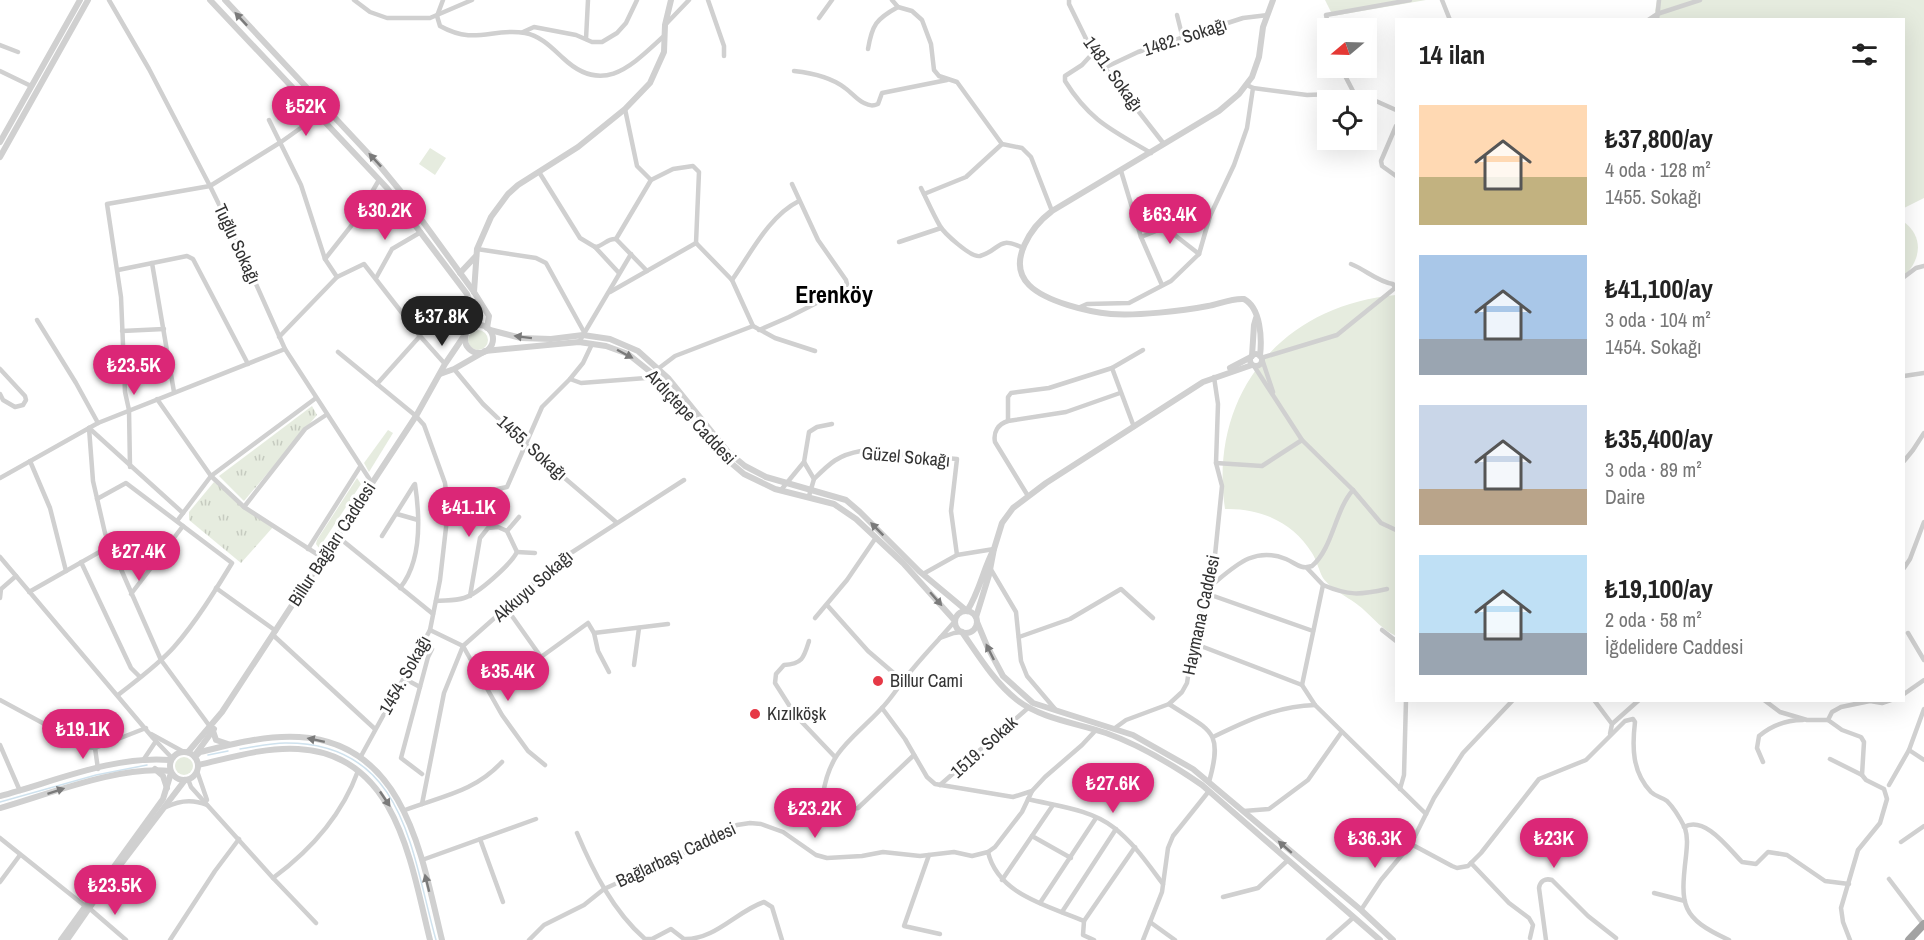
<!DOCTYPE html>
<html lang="tr">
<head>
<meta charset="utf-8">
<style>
	:root { --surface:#fff; --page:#f6f6f6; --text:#222; --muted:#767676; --accent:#db2777 }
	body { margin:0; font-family:"Archivo Narrow",sans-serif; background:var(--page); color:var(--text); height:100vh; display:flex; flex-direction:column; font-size:22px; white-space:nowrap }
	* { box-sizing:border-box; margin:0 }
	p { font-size:20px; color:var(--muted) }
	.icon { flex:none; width:33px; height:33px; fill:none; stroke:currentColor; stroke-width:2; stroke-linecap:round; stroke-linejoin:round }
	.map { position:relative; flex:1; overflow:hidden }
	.sheet { position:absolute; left:1395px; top:18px; width:510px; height:684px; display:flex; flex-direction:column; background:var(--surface); border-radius:0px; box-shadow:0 6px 24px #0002 }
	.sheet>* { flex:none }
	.needle { width:39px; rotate:251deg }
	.tools { position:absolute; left:1317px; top:18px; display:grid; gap:12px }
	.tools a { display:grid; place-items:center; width:60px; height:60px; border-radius:0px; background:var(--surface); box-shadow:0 6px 24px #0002; font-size:30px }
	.price { position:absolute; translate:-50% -51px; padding:0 14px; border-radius:21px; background:var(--accent); color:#fff; font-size:20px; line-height:39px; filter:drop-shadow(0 2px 3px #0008) }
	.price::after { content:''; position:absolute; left:50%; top:36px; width:18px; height:14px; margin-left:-9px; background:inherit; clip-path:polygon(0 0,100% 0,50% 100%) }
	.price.selected { background:#222; color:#fff }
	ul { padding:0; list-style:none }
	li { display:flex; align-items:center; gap:18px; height:150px; padding:0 24px }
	li span { display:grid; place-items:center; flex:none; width:168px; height:120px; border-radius:0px; color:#555 }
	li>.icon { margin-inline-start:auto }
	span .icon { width:72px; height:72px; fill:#fffc; stroke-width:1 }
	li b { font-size:26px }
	h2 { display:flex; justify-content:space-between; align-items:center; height:72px; padding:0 24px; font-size:26px }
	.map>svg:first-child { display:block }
</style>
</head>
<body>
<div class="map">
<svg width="1924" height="940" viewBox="0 0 1924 940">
	<defs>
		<pattern id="park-tufts" width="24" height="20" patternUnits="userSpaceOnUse" patternTransform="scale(1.5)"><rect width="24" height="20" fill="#e6ecdf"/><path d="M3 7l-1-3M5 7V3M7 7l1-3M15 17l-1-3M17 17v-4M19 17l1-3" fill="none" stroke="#c6cbc0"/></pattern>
	</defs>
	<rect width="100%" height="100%" fill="#fff"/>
	<g fill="#e6ecdf">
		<path d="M1325,0h101l-93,16z"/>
		<path d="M1657,0h267v198l-20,10v-188h-244l-5,-9z"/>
		<path d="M430,148l16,10 -11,17 -16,-11z"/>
		<path d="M1904,222c20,15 17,38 0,54z"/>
		<path d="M1396,295v341c-14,-7 -21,-16 -32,-26 -10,-10 -34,-21 -41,-32 -4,-7 -6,-17 -11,-25 -19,-31 -52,-45 -87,-44 -17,-115 57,-204 171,-214z"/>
		<circle cx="478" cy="340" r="10"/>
		<path d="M388,430l5,3 -24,39 -5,-9z"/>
		<path d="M357,478l4,6 -42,64 -3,-4 1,-4z"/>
		<circle cx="184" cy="766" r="9"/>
	</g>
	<g fill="url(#park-tufts)">
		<path d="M312,406l5,9 -73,86 -25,-25z"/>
		<path d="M214,482l59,45 -32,36 -52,-43v-8z"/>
	</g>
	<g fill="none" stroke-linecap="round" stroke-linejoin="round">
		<g stroke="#cfe2ee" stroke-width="1.5">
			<path d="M240,749c15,-2 30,-6 45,-6 120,-1 126,109 151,197"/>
			<path d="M208,755l20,-4"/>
			<path d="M0,802l96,-27 51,-10"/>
		</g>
		<g stroke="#d0d0d0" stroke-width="4.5">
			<path d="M109,0l40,69 61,117 25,51 50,112 87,134"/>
			<path d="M354,0l16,12 17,6h43l42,-18"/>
			<path d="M708,0l16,46v10"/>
			<path d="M892,0l6,7 14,4 10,9 9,24 3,26 5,6 18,6 45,62 20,4 9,9 21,54"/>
			<path d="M1069,0v4l24,49 71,91"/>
			<path d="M1442,0l8,20"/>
			<path d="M1177,15l6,24"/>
			<path d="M437,16l3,10c36,20 52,1 85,7 16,3 27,15 38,25 41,39 70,6 101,-22"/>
			<path d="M437,16l6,-16"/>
			<path d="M819,18l13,-18"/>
			<path d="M1648,20l9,-6 43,-14"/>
			<path d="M1657,20l2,-20"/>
			<path d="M666,24l23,-24"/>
			<path d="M1329,28l-3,-13 84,-15"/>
			<path d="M523,32l11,-5 42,8 16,7h10l15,-9 9,-10 11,-23"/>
			<path d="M586,39l2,-39"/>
			<path d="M0,45l18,7"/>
			<path d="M868,49c4,-24 8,-30 30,-42"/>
			<path d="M1093,53l-11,12 -17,11v5c25,40 47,49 86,72"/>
			<path d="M1104,68l34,-16 105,-34 25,-3"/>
			<path d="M1341,68l13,25"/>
			<path d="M0,71l31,15"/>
			<path d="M794,71c18,2 37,6 51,17 6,4 12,12 19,15 6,3 9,3 14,1l4,-11 65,-13"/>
			<path d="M1253,88l54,7 51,-2 38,17"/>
			<path d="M625,109l12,57 14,14"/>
			<path d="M269,120l32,65 24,74 12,18"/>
			<path d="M1396,126l-15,35 1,5 14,10"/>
			<path d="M1121,171l20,66 21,48"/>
			<path d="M539,172l41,66 15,9c9,-1 12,-9 21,-8"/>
			<path d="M921,188c6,12 12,26 19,38 4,7 31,32 40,30 21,-6 17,-21 43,-8"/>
			<path d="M924,194l42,-17 36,-33"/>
			<path d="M1141,237l20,-8h6l32,25"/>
			<path d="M899,242l42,-14"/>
			<path d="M696,243l36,37 21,46 22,12 40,13"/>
			<path d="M595,247l24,26"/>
			<path d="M477,249l59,9 10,5 38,69"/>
			<path d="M325,259l30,-38 24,-41"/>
			<path d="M152,263l22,129"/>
			<path d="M118,270l69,-14 6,3 55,105"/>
			<path d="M647,271l-31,-32 35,-59 22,-11 20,-3 6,6 -3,71"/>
			<path d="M1904,277l12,-9 8,-2"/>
			<path d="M376,278l16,-29 29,-17"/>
			<path d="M732,280c19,-27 37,-64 67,-79"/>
			<path d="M610,292l86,-49"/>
			<path d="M1078,308l9,-4 42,-1 42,-22 28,-27 11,-38 24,-51 13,-37 6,-40 -6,-3"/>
			<path d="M37,320l39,63 22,40"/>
			<path d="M759,330l30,-13 55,-28 3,-5 -1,-4 -28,-40 -26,-56"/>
			<path d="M122,331l42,-2"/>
			<path d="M279,337l58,-60 27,-13 56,72 25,28"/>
			<path d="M579,342l52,-88"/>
			<path d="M338,352l78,64 8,9 21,58 3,27 -8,70 -10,50 -70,128"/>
			<path d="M1261,358l76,-23 58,-47 -2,-4c-15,-2 -27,-14 -42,-20"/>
			<path d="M1262,359l11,33"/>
			<path d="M1254,366l48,74 51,50 28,33 15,7"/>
			<path d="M0,369l25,27 1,4 -3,5 -8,2 -12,-7 -3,-6"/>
			<path d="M454,369l29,35 43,41 90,77"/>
			<path d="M1904,376l20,-3"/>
			<path d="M570,379l11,4 65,-5 29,-22 78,-30"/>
			<path d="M377,384l43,-48"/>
			<path d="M157,399l54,77 33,31 79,51"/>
			<path d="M1008,421v-24l3,-4 38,-5 63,-20"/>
			<path d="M1134,427l-22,-59 31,-18"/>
			<path d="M89,428l4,53 12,52 56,127 50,68"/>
			<path d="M89,428l94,85"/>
			<path d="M30,461l20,47 16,63"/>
			<path d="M1904,461l9,-11 11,-17"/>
			<path d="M804,462l10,17 -5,17"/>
			<path d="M1216,463l46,3 40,-26"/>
			<path d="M130,467l-1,-57 -4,-18 -4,-95 -14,-93 103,-18 71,-44 38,-27"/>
			<path d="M0,478l98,-55 187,-74"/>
			<path d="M814,479c16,-16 24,-24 47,-28l96,8 -6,52 6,44"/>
			<path d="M781,490l23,-28 5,-30 8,-5 15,-3"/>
			<path d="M1028,496l-33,-54c-2,-10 3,-18 13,-21l58,-9 54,-19"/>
			<path d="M97,499l29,-16 106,80c-17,28 -36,59 -58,84 -16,18 -37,33 -56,48"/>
			<path d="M447,499l60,-12 35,-80 28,-28 13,-16 9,-19"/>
			<path d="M244,507l61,-78 21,-14"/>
			<path d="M397,514l21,6"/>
			<path d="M177,521l34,-45 105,-78"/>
			<path d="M507,531l12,-14"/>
			<path d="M337,536l96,78"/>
			<path d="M382,536l32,-51"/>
			<path d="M308,549l52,-82"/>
			<path d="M517,552l18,1"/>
			<path d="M0,557l153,181 19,20"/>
			<path d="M81,562l50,106 9,9"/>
			<path d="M990,568l26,44 5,49 6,15 28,33"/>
			<path d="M1904,568l6,-9 14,-37"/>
			<path d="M923,574l34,-19 37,-6"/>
			<path d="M1212,585c23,-19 42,-39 74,-26 10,4 14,11 26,7 21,-18 23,-56 41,-76"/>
			<path d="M1323,585c26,11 37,10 64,4"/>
			<path d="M216,588l60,43"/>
			<path d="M400,588c22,-27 20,-71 15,-104"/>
			<path d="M29,592l81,-46"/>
			<path d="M131,594l52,-68"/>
			<path d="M1208,594l105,37"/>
			<path d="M470,596l10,-58 8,-10 10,-1 9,4 10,21"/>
			<path d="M0,598l1,-9 15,-13"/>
			<path d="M436,601c9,-1 19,0 28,-3 14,-4 47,-34 53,-46"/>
			<path d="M827,605l41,46 35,30"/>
			<path d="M507,609l34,48 47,-34 6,10 74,-9"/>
			<path d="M815,618l32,-38 28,-41"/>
			<path d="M955,621l-15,17 14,-5 8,-1"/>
			<path d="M430,630l33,16 39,69 26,36 17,14"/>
			<path d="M1382,630l14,11"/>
			<path d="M594,633l4,18 11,21"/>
			<path d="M1908,633l16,27"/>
			<path d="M273,635l102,94"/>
			<path d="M1019,637l51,-18 51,-30 32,29"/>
			<path d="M809,641c-5,16 -6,23 -25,24l-8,9 -1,9 21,33 39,41"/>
			<path d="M1193,643l109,42 13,20 111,109"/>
			<path d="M634,665l5,-37"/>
			<path d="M405,679l15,8"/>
			<path d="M1302,685l21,-100 -16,-17"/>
			<path d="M1904,694l20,-14"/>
			<path d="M0,700l87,47 8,1 51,-20"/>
			<path d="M1594,700l18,24 -2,10"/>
			<path d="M1764,700l16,12 27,8h21l14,10 19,7 3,5 -2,33 4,5 18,9 3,10 -7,24 -22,27 -17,58 2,14 7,18"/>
			<path d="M1169,704c41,27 55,25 40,78"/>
			<path d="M882,708l23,31 22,38 8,7 78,13 19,-6"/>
			<path d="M1828,720l4,-8 9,-5 29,-6 12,2 9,-3"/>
			<path d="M1612,724l27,-24"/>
			<path d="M1115,728l11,-8 43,-16 13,-12 5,-9 9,-58 16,-40 10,-99 -6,-23 2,-59 -4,-27"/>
			<path d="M151,734l31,17"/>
			<path d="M1213,737c33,-16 64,-31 102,-32"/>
			<path d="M0,745l20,46"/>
			<path d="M95,748l3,21"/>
			<path d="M1909,750l15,10"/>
			<path d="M914,755l-56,53 -13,2 -22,-15c6,-45 30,-56 58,-86 10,-10 17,-22 26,-33 10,-13 22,-26 33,-38"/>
			<path d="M144,759l12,-18"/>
			<path d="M1830,759l32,16"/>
			<path d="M1763,762l-6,-14 2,-12c13,-11 27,-16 44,-16"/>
			<path d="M197,771l10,29"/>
			<path d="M422,774l-21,-16 27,-101 4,-8"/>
			<path d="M188,779l3,8 82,91 43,45"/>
			<path d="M940,785l88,-77"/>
			<path d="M1889,785l20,-35 15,-41"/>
			<path d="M1400,789l4,-14 2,-75"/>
			<path d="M1028,799c28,7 62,10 85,28 20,15 35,37 50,57"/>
			<path d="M422,804l22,-111 19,-47 97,-86 124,-80"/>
			<path d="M166,807c14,-7 27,-8 41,-2"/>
			<path d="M405,810c37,-14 69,-18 97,-48"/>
			<path d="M1244,811l25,-2 39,-29 33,-47"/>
			<path d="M1684,827c21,-12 45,22 58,35l14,2 12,-12 19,3 38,26 24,3"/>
			<path d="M577,833c16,38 36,78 68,106h7l19,-10 13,10c31,1 53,-28 80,-37l8,5 10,33"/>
			<path d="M1032,836l39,22"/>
			<path d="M0,838l85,68"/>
			<path d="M480,839l23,63"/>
			<path d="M1901,842l23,-16"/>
			<path d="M1411,844l41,22 5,2 11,-2 13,-13 58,-74 47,-19 39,-39 8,-2 2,3c-3,25 -3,50 16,70 5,5 11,5 16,9 7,7 14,19 18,27 3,10 2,18 1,28 -6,50 -5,62 43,84"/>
			<path d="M988,852c10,43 61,54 96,69"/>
			<path d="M929,855l-25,71 36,8"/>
			<path d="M422,860l114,-41"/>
			<path d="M1471,863l38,40 20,15 4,7 -3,13"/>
			<path d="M273,878c38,-28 69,-63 85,-107"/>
			<path d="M1889,879l34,45"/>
			<path d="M1002,880l51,-75"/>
			<path d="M0,882l20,-27"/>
			<path d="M1654,893l31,8"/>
			<path d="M1223,897l35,-9 30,-28"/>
			<path d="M1040,903l56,-85"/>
			<path d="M89,908l37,32"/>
			<path d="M1361,910l20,-30 30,-36 23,-46 29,-45 50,-53"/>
			<path d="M1062,912l54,-83"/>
			<path d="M1150,922l25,18"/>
			<path d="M170,940l45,-69 24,-32"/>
			<path d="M529,940l15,-15 40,-20 20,-16 73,-33 60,-31 13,-2 11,1 22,8 33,23 11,3 35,-2 21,-4 37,4 34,-4 18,4 16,-4 7,-5 27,-35 10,-21 13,-14 37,-32 14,-15"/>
			<path d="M1094,940l-11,-5 1,-14 51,-74"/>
			<path d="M1143,940l19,-48 6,-44 5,-12 36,-45"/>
			<path d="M1328,940l26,-23"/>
			<path d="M1546,940l-7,-52c1,-7 6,-10 13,-8l36,36 28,22"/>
		</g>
		<g stroke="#d0d0d0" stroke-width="6">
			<path d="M210,0l177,188 80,106 5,16 -4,20"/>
			<path d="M225,0l154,165 23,28 72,99 15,24 -2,12"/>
			<path d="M0,142l80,-142"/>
			<path d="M0,157l88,-157"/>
			<path d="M460,273l16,-17"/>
			<path d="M474,292l3,-43 14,-32 17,-23 10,-9 60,-38 47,-38 25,-26 14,-31 1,-27 6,-25"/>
			<circle cx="479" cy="339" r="14"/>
			<path d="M490,330l31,8 30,1 32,-4 27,4 28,12 30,27 60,74 17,14 21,11 80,23 14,12 59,59 48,40c13,-20 16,-42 27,-62l-5,26 -13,42"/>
			<path d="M485,351l94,-9 27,4 22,8 25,20 71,83 20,17 31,15 59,15 22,15 47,44 52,58"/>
			<circle cx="1256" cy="360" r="6"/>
			<path d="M1252,356l2,-31 2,-7"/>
			<path d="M1260,356c2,-17 1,-48 -16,-57 -12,-1 -25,5 -36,7 -26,5 -71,10 -97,8 -22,-2 -65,-12 -82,-29 -23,-23 3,-59 23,-74l112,-67 55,-33 20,-17 13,-17 7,-20 4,-30 10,-27"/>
			<path d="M1230,368l21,-11"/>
			<path d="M440,374l14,-5 28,-16"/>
			<path d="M994,549l8,-26 11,-15 33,-25 157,-101 49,-17"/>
			<circle cx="966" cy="622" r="11"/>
			<path d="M977,622l10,24 16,30 30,27 100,32 60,34 168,141 32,30"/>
			<path d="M962,632c16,23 33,51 55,68 25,19 60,23 89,33 34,12 67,32 96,52l178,155"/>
			<path d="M213,731l3,9 12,4"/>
			<circle cx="184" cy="766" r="14"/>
			<path d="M188,752l34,-40 194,-296 29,-52 21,-31"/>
			<path d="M195,755l19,-26"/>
			<path d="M195,757l5,-5c33,-8 66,-17 99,-15 107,6 123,121 143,203"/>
			<path d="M198,765c32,-7 66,-18 100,-16 99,5 113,115 132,191"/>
			<path d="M155,769l8,7 4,12"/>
			<path d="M0,796c53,-14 115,-41 170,-36"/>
			<path d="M0,808c49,-14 121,-43 170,-37"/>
			<path d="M61,940l102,-141 8,-26"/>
			<path d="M67,940l41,-59 77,-101"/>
		</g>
		<path stroke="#a2a2a2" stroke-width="8" d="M1909,940l15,-16"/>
	</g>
	<defs><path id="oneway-solid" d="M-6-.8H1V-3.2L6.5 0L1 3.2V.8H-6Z" transform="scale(1.5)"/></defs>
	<g fill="#7a7a7a">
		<use href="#oneway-solid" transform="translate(241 19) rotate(-133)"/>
		<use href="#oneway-solid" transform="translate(375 160) rotate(-133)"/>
		<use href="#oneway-solid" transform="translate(523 337) rotate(-173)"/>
		<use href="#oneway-solid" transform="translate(625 354) rotate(28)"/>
		<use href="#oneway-solid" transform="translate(877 529) rotate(-135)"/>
		<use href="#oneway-solid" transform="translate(936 599) rotate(49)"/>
		<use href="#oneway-solid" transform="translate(990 652) rotate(-116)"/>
		<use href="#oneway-solid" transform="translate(316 740) rotate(-168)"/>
		<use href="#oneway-solid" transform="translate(56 791) rotate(-18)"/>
		<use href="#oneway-solid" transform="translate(385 799) rotate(56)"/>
		<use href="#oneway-solid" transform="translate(1285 847) rotate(-139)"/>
		<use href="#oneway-solid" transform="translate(427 883) rotate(-104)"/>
	</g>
	<g fill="#e63946" stroke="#fff" stroke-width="2">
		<circle cx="878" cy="681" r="6"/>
		<circle cx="755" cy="714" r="6"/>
	</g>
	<g text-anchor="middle" stroke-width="6" stroke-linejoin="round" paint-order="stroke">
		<g font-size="18" fill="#333" stroke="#fff">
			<text transform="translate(1185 37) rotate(-18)" y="6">1482. Sokağı</text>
			<text transform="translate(1113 74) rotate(54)" y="6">1481. Sokağı</text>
			<text transform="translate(237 244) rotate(65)" y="6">Tuğlu Sokağı</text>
			<text transform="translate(691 417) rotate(47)" y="6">Ardıçtepe Caddesi</text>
			<text transform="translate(532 448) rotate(42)" y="6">1455. Sokağı</text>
			<text transform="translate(906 457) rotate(5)" y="6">Güzel Sokağı</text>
			<text transform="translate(332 544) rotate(-57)" y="6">Billur Bağları Caddesi</text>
			<text transform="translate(533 586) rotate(-41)" y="6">Akkuyu Sokağı</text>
			<text transform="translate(1201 615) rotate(-78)" y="6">Haymana Caddesi</text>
			<text transform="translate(405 675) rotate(-61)" y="6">1454. Sokağı</text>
			<text transform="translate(984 747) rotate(-42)" y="6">1519. Sokak</text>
			<text transform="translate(676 855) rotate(-25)" y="6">Bağlarbaşı Caddesi</text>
		</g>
		<g font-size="18" fill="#333" stroke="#fff" text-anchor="start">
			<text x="890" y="687">Billur Cami</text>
			<text x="767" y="720">Kızılköşk</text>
		</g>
		<g font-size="24" font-weight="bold" fill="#000" stroke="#fff">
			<text x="834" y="303">Erenköy</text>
		</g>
	</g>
</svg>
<div class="tools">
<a><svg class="needle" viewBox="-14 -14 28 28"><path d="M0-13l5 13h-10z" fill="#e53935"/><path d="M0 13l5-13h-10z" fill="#767676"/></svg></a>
<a><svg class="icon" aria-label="locate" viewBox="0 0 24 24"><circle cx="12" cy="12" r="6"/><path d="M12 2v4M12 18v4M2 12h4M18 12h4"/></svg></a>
</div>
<b class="price" style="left:306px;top:137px">₺52K</b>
<b class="price" style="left:385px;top:241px">₺30.2K</b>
<b class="price" style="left:1170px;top:245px">₺63.4K</b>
<b class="price selected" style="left:442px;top:347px">₺37.8K</b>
<b class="price" style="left:134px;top:396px">₺23.5K</b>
<b class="price" style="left:469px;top:538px">₺41.1K</b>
<b class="price" style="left:139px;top:582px">₺27.4K</b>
<b class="price" style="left:508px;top:702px">₺35.4K</b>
<b class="price" style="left:83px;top:760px">₺19.1K</b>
<b class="price" style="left:1113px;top:814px">₺27.6K</b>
<b class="price" style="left:815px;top:839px">₺23.2K</b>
<b class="price" style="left:1375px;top:869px">₺36.3K</b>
<b class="price" style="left:1554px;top:869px">₺23K</b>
<b class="price" style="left:115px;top:916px">₺23.5K</b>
<section class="sheet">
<h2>14 ilan<svg class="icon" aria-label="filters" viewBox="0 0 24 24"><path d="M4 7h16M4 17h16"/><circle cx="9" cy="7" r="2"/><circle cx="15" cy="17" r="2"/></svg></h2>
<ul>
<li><span style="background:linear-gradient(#ffd9b3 60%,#c2b280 0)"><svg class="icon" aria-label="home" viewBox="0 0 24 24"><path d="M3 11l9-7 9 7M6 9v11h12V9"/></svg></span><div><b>₺37,800/ay</b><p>4 oda · 128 m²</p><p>1455. Sokağı</p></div></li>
<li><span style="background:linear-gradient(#a9c7e8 70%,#9aa5b1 0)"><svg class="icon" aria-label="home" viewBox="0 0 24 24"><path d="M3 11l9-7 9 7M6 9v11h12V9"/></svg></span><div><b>₺41,100/ay</b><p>3 oda · 104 m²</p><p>1454. Sokağı</p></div></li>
<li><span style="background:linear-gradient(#c9d6e8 70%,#b9a48a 0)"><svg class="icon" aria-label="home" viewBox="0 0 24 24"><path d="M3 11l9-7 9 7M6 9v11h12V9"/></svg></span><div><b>₺35,400/ay</b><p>3 oda · 89 m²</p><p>Daire</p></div></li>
<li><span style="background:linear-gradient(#bfe0f5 65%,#9aa5b1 0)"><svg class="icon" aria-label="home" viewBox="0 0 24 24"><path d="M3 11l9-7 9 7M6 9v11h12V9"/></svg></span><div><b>₺19,100/ay</b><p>2 oda · 58 m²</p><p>İğdelidere Caddesi</p></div></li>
</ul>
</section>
</div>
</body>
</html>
